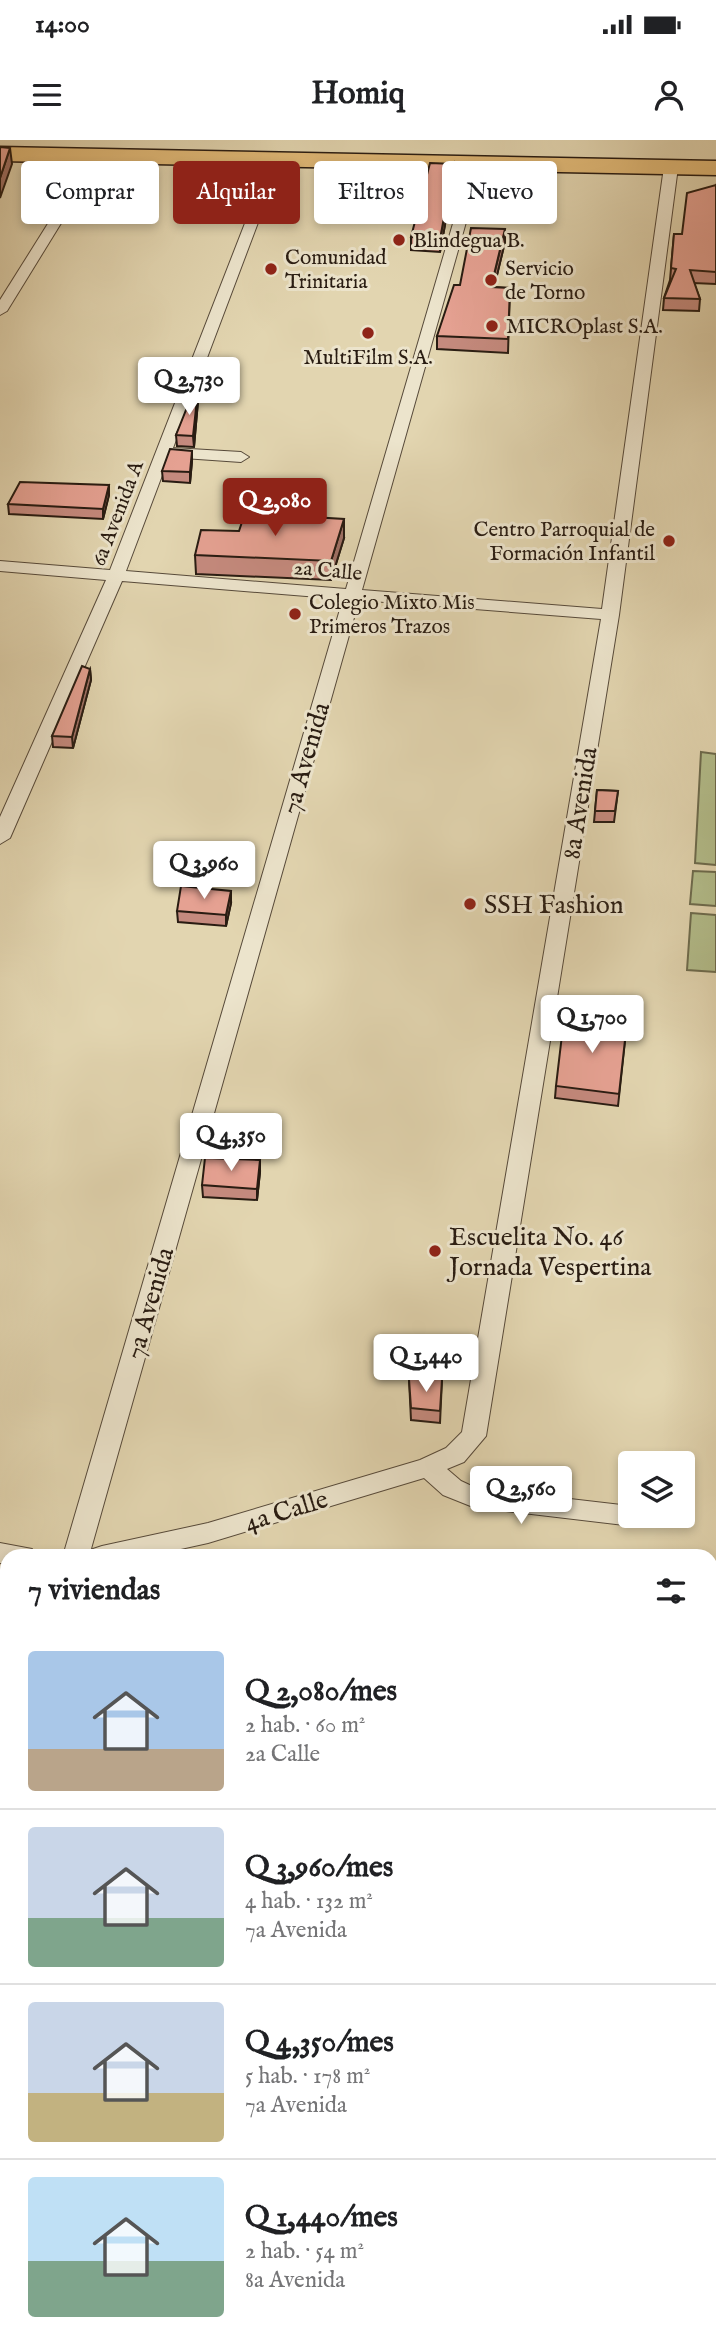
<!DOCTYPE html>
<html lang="es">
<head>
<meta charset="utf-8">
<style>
	:root { --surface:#fff; --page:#f2f2f2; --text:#202124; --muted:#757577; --line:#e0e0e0; --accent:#8f2418 }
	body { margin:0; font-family:"IM FELL English",serif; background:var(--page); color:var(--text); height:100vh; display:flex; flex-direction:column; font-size:26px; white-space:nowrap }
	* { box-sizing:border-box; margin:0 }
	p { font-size:23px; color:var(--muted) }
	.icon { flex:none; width:38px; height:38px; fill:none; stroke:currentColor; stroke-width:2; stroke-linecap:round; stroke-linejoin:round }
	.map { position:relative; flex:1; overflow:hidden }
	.sheet { position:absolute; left:0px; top:1409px; width:718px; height:800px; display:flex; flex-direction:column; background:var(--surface); border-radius:21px 21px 0 0; box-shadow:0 4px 10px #0003 }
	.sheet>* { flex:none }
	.banner { position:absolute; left:21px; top:21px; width:676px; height:63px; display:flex; gap:14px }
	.tools { position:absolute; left:618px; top:1311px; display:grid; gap:14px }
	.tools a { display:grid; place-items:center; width:77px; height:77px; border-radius:7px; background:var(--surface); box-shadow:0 4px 10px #0003; font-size:35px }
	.price { position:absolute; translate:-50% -60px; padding:0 16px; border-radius:7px; background:#fff; color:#222; font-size:23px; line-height:46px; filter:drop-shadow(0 2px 4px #0008) }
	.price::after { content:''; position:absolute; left:50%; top:42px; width:21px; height:16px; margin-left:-10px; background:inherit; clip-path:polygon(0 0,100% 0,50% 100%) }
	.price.on { background:var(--accent); color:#fff }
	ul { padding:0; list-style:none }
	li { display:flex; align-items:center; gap:21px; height:175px; padding:0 28px }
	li+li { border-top:2px solid var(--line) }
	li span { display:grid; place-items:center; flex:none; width:196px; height:140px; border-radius:7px; color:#555 }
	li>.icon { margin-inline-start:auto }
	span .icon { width:84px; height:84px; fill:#fffc; stroke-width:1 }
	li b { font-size:30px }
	h2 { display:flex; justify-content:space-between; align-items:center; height:84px; padding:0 28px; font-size:30px }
	.chip { padding:0 24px; border-radius:7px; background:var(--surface); box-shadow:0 4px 10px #0003; font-size:24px; line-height:63px }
	.chip.on { background:var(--accent); color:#fff }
	.status { display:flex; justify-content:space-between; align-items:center; height:49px; padding:0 35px; background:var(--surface); direction:ltr }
	.status svg { height:19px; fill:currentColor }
	header { display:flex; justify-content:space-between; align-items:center; height:91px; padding:0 28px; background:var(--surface); font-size:32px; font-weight:700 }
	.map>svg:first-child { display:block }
</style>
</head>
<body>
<div class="status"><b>14:00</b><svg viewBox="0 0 49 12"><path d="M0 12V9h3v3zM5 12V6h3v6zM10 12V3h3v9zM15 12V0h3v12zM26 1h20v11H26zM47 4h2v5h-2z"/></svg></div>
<header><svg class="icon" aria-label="menu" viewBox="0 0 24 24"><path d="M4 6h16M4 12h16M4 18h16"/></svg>Homiq<svg class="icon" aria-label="person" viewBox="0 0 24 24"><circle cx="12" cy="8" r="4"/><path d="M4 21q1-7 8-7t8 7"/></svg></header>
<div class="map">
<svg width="716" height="2208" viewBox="0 0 716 2208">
	<rect width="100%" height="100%" fill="#e2d5b0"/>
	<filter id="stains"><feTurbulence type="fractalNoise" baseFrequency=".00286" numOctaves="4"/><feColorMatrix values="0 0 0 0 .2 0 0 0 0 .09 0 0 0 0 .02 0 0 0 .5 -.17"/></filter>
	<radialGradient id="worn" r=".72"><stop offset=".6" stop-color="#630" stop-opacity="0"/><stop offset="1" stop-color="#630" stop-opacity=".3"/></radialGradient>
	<g fill="#b3bd8b" stroke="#6e6c4e" stroke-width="2">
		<path d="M701,612l15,2v111l-21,-2z"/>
		<path d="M693,731l23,1v34l-26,-2z"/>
		<path d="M691,773l25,2v57l-29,-2z"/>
		<path d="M711,1969l5,2v237h-224l1,-6h217z"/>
	</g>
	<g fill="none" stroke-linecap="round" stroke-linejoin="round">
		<g stroke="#6a7a6f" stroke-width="10">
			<path d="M710,2053l6,-1"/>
			<path d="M564,2208l2,-6"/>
		</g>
		<defs>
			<g id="minor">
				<path d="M97,11l6,4 -96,156 -7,4v-15l91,-145z"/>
				<path d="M276,15l6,4 -109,289 68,4 8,5 -8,5 -72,-5 -43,114 220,18 125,-427 6,-4 6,4 -121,428 240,19 62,-442 7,-4 7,4 -59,448 -133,821 -22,26 -17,7 14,12 15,7 154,18v10l24,1 -4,7 -9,3 -168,-20 -30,-12 -19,-17 -216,65 -59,13h-60l4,-7 9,-3 106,-23 212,-63 26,-12 16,-16 139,-813 -242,-19 -270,956h-26l280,-957 -221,-18 -112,257 -10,6v-27l106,-237 -106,-9v-10l110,9 160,-411z"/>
				<path d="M0,1403l32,6 4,7h-29v8l-7,-1z"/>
				<path d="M710,1600l6,1v22l-6,-1z"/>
				<path d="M0,1605l7,2v22l-7,-2z"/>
				<path d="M710,1684l6,2v28l-6,-2z"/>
				<path d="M0,1818l7,1v26l-7,-1z"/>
				<path d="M7,1856v46l-7,3v-47z"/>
				<path d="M0,2010l7,1v30l-7,-1z"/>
			</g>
			<path id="tertiary" d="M7,2194v8h43l-2,6h-47z"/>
			<path id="trunk" d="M0,7l716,14v14l-716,-14z"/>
		</defs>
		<use href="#minor" stroke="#574a3a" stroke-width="2"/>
		<use href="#tertiary" stroke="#574a3a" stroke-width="3"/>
		<use href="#trunk" stroke="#291c12" stroke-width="3"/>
		<use href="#minor" fill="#ece4cc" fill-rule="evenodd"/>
		<use href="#tertiary" fill="#ece4cc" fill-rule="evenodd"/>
		<use href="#trunk" fill="#e1ba78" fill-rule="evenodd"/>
	</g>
	<g fill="#c58a7e" stroke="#291c12" stroke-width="2">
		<path d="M454,24v12l-14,76 -29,-2v-13z"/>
		<path d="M716,45v99l-22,-1 6,16 -1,12 -36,-1 1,-12 6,-18 4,-46h8z"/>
		<path d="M505,102l-11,45 16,1 -2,65 -71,-4v-13z"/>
		<path d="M198,250v11l-4,46 -17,-1 -1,-11z"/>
		<path d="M192,321l-2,22 -27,-2 -1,-10z"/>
		<path d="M109,345v10l-6,24 -94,-5 -1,-10z"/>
		<path d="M239,391l105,7 -13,42 -135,-6 -1,-19z"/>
		<path d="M90,529l1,11 -18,68 -20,-1 -1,-11z"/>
		<path d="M597,650l21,1 -4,31h-20z"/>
		<path d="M231,763l-5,23 -48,-4 -1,-11z"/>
		<path d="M627,882l-9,84 -63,-8 1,-12z"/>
		<path d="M260,1032l-3,28 -54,-3 -1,-12z"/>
		<path d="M409,1239h33l-2,44 -29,-3z"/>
	</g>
	<g fill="#a07166" stroke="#291c12" stroke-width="2">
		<path d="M10,8l2,16 -12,34v-20z"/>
		<path d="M454,24v12l-14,76v-13z"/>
		<path d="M505,89v13l-14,58v-13z"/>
		<path d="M198,250v11l-4,46 -1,-11z"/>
		<path d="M192,311v10l-2,22v-11z"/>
		<path d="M109,345v10l-6,24v-10z"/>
		<path d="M344,379v19l-13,42v-19z"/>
		<path d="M90,529l1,11 -18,68 -1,-11z"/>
		<path d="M231,751v12l-5,23v-11z"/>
		<path d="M260,1020v12l-3,28v-11z"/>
	</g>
	<g fill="#e5a192" stroke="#291c12" stroke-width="2">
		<path d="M0,7l10,1 -10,30z"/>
		<path d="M430,23l24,1 -14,75 -29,-2z"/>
		<path d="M716,45v87l-26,-2 10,29 -36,-1 12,-29 -5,-1 3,-34h8l5,-41z"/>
		<path d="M471,88l34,1 -14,58 19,1 -2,51 -71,-3 17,-51h6z"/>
		<path d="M194,250h4l-5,46 -17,-1z"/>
		<path d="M170,309l22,2 -2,21 -28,-1z"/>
		<path d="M20,342l89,3 -6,24 -95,-5z"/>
		<path d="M245,373l99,6 -13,42 -136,-6 6,-25 38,1z"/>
		<path d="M82,526l8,3 -18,68 -20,-1z"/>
		<path d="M597,650l21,1 -3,20h-20z"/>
		<path d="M181,746l50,5 -5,24 -49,-4z"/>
		<path d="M564,878l63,4 -8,72 -63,-8z"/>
		<path d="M205,1018l55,2 -3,29 -55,-4z"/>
		<path d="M409,1239h33l-2,32 -29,-3z"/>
	</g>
	<g fill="#8f2418" stroke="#ece4cc" stroke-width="2.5">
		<circle cx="399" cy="100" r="7"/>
		<circle cx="271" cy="129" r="7"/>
		<circle cx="491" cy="140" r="7"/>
		<circle cx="492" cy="186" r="7"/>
		<circle cx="368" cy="193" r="7"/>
		<circle cx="669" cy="401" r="7"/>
		<circle cx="295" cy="474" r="7"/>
		<circle cx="470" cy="764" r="7"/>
		<circle cx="435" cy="1111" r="7"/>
	</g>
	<g text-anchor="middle" stroke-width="6" stroke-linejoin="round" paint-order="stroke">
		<g font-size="21" fill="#291c12" stroke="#ece4cc" text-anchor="start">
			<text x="413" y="107">Blindegua B.</text>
			<text x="285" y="124">Comunidad<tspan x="285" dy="24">Trinitaria</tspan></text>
			<text x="505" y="135">Servicio<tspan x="505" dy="24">de Torno</tspan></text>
			<text x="506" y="193">MICROplast S.A.</text>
			<text x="368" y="224" text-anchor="middle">MultiFilm S.A.</text>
			<text x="655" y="396" text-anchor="end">Centro Parroquial de<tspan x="655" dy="24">Formación Infantil</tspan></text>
			<text x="309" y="469">Colegio Mixto Mis<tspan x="309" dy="24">Primeros Trazos</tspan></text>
		</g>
		<g font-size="21" fill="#291c12" stroke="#ece4cc">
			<text transform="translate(117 373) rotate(-69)" y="7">6a Avenida A</text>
			<text transform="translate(328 430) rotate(5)" y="7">2a Calle</text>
		</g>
		<g font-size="26" fill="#291c12" stroke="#ece4cc">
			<text transform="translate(305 618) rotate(-74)" y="9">7a Avenida</text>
			<text transform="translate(579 663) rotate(-81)" y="9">8a Avenida</text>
			<text transform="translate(149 1163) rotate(-74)" y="9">7a Avenida</text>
			<text transform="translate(286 1370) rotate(-17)" y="9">4a Calle</text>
		</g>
		<g font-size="26" fill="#291c12" stroke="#ece4cc" text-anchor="start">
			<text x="484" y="773">SSH Fashion</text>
			<text x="449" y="1105">Escuelita No. 46<tspan x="449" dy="30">Jornada Vespertina</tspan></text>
		</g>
	</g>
	<rect width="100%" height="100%" filter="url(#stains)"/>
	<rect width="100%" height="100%" fill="url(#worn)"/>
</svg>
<div class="tools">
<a><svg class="icon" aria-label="layers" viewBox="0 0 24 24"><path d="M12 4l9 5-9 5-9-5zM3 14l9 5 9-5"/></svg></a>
</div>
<b class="price" style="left:189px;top:277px">Q 2,730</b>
<b class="price on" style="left:275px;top:398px">Q 2,080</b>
<b class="price" style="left:204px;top:761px">Q 3,960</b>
<b class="price" style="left:592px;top:915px">Q 1,700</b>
<b class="price" style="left:231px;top:1033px">Q 4,350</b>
<b class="price" style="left:426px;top:1254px">Q 1,440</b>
<b class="price" style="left:521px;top:1386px">Q 2,560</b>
<div class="banner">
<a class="chip">Comprar</a>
<a class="chip on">Alquilar</a>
<a class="chip">Filtros</a>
<a class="chip">Nuevo</a>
</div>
<section class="sheet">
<h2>7 viviendas<svg class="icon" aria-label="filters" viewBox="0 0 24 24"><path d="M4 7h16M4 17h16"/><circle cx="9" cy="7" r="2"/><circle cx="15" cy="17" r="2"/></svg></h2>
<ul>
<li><span style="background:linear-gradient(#a9c7e8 70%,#b9a48a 0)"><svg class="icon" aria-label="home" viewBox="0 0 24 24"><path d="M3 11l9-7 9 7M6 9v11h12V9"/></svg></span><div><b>Q 2,080/mes</b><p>2 hab. · 60 m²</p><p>2a Calle</p></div></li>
<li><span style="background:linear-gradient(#c9d6e8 65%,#7fa58c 0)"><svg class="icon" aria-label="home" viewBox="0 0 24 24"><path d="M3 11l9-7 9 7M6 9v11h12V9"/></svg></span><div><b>Q 3,960/mes</b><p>4 hab. · 132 m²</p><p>7a Avenida</p></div></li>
<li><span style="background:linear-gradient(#c9d6e8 65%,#c2b280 0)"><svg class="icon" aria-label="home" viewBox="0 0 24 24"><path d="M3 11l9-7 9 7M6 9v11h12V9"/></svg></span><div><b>Q 4,350/mes</b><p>5 hab. · 178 m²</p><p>7a Avenida</p></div></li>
<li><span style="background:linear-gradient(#bfe0f5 60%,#7fa58c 0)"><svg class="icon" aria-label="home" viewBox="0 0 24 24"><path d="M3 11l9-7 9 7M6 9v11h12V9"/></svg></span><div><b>Q 1,440/mes</b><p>2 hab. · 54 m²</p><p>8a Avenida</p></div></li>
</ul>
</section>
</div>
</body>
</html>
